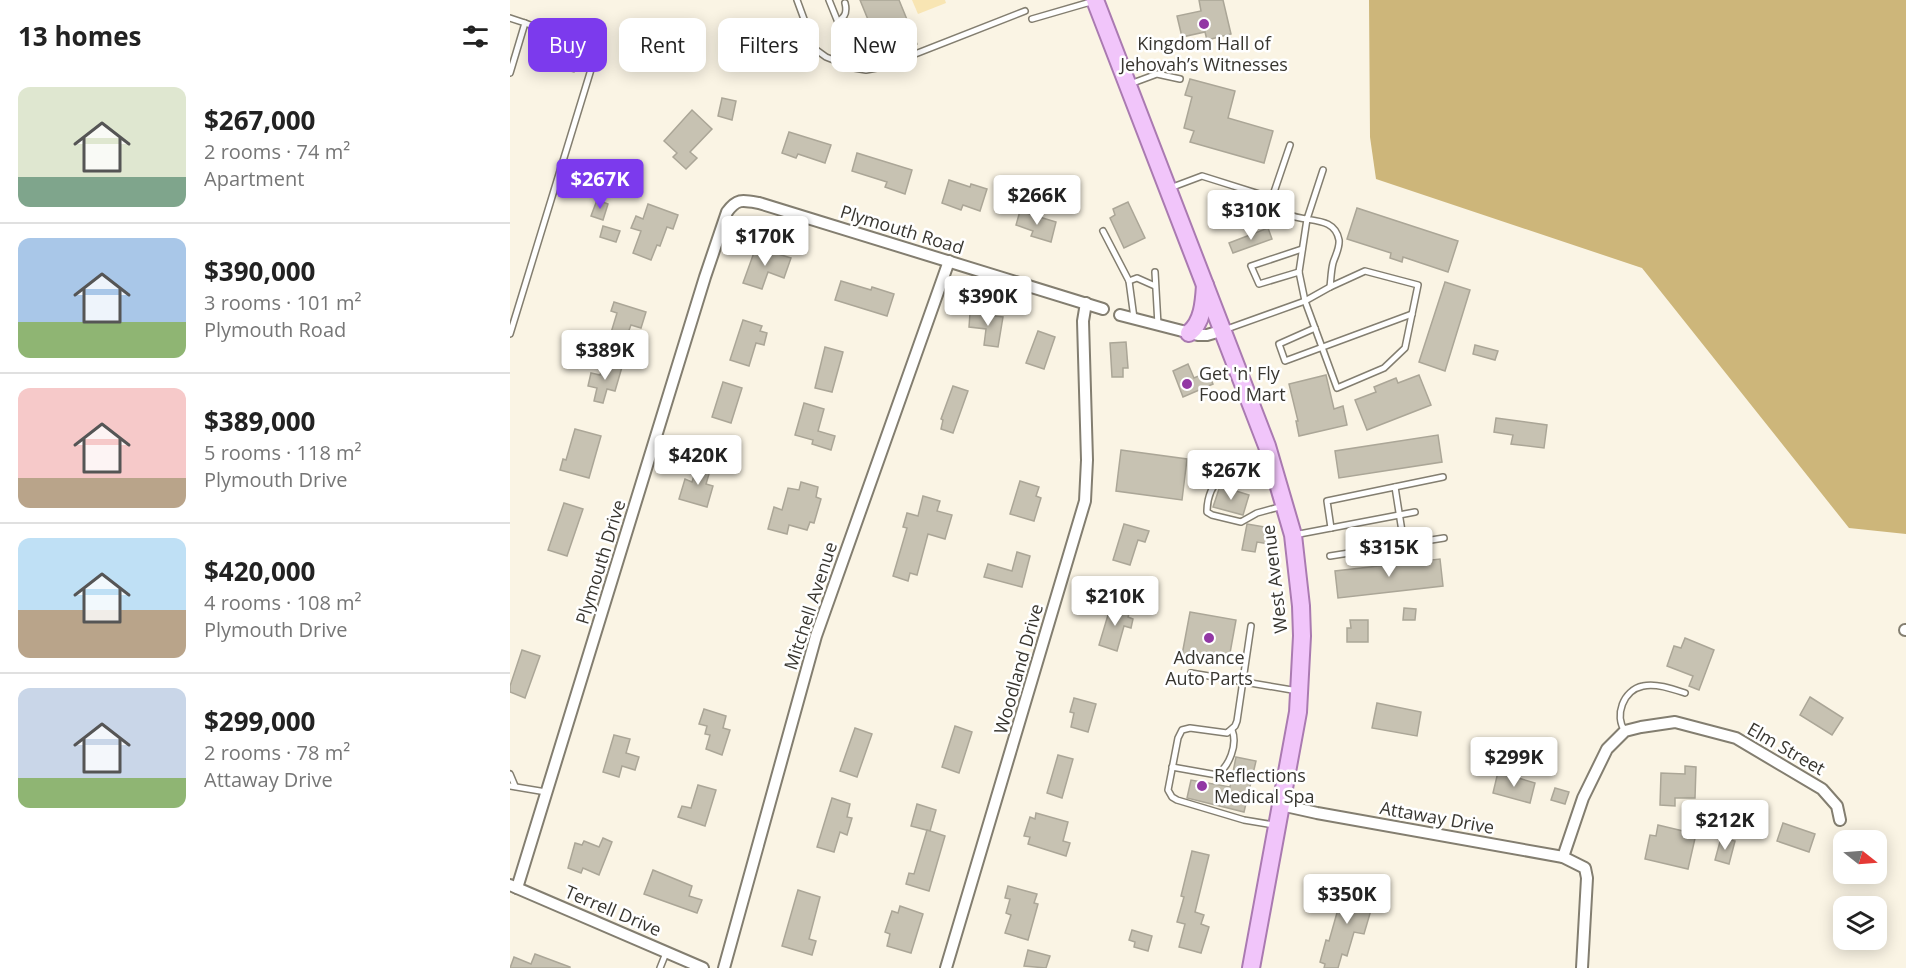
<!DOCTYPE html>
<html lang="en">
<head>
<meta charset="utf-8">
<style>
	:root { --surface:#fff; --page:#f2f2f2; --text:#222; --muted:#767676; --line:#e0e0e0; --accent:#7c3aed }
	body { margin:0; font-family:"Open Sans",sans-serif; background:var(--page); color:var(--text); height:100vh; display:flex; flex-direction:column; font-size:22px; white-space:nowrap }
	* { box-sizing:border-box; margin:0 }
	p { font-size:20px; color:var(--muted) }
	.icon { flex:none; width:33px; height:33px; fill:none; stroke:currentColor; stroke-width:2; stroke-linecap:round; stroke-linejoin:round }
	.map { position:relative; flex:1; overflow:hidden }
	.panel { display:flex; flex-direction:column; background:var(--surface); width:510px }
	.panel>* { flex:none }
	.banner { position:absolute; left:18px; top:18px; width:570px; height:54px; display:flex; gap:12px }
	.needle { width:39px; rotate:107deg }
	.buttons { position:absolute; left:1323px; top:830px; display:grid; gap:12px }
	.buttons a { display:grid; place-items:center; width:54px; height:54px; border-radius:12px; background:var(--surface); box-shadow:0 3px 15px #0003; font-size:30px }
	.price { position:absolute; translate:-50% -51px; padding:0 14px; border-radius:6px; background:#fff; color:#222; font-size:20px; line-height:39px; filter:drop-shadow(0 2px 3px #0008) }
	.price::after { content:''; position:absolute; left:50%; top:36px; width:18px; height:14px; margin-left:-9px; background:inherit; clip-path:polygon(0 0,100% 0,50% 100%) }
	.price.current { background:var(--accent); color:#fff }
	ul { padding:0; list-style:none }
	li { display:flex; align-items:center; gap:18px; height:150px; padding:0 18px }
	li+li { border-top:2px solid var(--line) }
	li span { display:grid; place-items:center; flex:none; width:168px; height:120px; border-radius:12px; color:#555 }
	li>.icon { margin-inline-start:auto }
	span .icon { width:72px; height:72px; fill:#fffc; stroke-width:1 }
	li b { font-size:26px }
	h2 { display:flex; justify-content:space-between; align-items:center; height:72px; padding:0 18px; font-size:26px }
	.chip { padding:0 21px; border-radius:12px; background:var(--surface); box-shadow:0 3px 15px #0003; font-size:21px; line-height:54px }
	.chip.current { background:var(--accent); color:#fff }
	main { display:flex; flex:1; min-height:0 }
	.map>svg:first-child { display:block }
</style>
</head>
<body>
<main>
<section class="panel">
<h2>13 homes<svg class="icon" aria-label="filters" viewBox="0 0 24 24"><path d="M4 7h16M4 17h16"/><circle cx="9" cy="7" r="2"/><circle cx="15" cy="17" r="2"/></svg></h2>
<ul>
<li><span style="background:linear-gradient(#dfe7d0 75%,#7fa58c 0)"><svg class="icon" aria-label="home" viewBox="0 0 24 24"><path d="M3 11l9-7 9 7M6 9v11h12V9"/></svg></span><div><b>$267,000</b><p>2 rooms · 74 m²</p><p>Apartment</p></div></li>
<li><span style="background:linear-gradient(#a9c7e8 70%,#8fb573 0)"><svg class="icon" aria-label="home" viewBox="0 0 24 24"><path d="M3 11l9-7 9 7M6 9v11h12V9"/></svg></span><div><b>$390,000</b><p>3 rooms · 101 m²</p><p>Plymouth Road</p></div></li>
<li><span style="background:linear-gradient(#f6c9c9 75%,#b9a48a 0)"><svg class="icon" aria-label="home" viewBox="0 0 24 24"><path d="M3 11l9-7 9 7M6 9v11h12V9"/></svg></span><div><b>$389,000</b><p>5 rooms · 118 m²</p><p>Plymouth Drive</p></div></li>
<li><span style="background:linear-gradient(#bfe0f5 60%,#b9a48a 0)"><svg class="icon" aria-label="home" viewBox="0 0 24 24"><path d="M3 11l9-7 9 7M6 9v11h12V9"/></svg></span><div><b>$420,000</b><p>4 rooms · 108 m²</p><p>Plymouth Drive</p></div></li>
<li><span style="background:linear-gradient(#c9d6e8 75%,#8fb573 0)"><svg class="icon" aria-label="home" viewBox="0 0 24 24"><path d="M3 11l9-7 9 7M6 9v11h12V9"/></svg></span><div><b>$299,000</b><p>2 rooms · 78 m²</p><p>Attaway Drive</p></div></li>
</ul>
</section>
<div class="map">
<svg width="1396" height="968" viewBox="0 0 1396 968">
	<rect width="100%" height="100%" fill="#faf4e4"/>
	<path fill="#f8e5b3" d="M402,0h33l1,3 -28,11z"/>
	<path fill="#cdb67a" d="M859,0h537v534l-57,-6 -207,-260 -266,-89 -6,-42z"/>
	<g fill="#c7c2b2" stroke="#aba697" stroke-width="1.5">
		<path d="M350,0h39l18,44 -40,15 -12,-29 6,-3z"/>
		<path d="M689,0h24l8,34 -24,6 -2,-8 -23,5 -5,-21 24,-5z"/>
		<path d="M32,45l37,11 -5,16 -37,-11z"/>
		<path d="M680,79l45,12 -7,27 45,13 -9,32 -74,-21 4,-11 -10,-3 8,-31 -7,-2z"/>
		<path d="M212,98l14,3 -4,19 -14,-4z"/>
		<path d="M182,110l20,19 -22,23 7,6 -11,11 -13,-12 4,-4 -13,-12z"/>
		<path d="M279,132l42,13 -6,18 -27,-9 -2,4 -14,-5z"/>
		<path d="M347,153l55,17 -7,24 -20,-7 2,-5 -35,-11z"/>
		<path d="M439,180l21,7 1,-3 16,5 -7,22 -17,-6 -2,5 -19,-7z"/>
		<path d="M87,200l11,4 -5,16 -12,-4z"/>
		<path d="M618,202l17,36 -21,10 -14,-30 5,-3 -2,-6z"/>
		<path d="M138,204l30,11 -5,14 -6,-2 -7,19 -3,-1 -6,15 -18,-7 8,-22 -10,-3 5,-12 7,3z"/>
		<path d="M847,208l101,33 -10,31 -45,-15 -1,5 -12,-4 1,-5 -44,-14z"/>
		<path d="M510,211l36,11 -5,20 -20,-6 2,-5 -17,-6z"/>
		<path d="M93,226l17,5 -4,11 -16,-5z"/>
		<path d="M758,228l4,11 -39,14 -4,-10z"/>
		<path d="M246,247l35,11 -7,20 -16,-6 -6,17 -19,-6z"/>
		<path d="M331,281l30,9 1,-3 22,7 -7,22 -52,-16z"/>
		<path d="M935,282l25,8 -25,81 -26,-9z"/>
		<path d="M104,302l32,10 -5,16 -10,-3 -6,16 -15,-5 7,-23 -6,-2z"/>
		<path d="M460,313l33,4 -5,30 -14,-2 2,-16 -17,-2z"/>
		<path d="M233,320l19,6 -2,5 7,2 -3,12 -8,-2 -7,23 -19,-6z"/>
		<path d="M528,331l17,6 -11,32 -18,-6z"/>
		<path d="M616,342l2,26h-5v9h-11l-2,-34z"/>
		<path d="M965,345l23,6 -3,9 -22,-6z"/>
		<path d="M315,347l18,5 -11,40 -17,-4z"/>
		<path d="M94,362l18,5 -7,24 -8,-2 -4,14 -9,-2 3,-13 -9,-2 3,-13 9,2z"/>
		<path d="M678,364l6,14 14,-6 5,12 -30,13 -10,-26z"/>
		<path d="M816,375l8,34 9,-3 4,19 -48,11 -3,-15h2l-9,-37z"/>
		<path d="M909,375l12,30 -64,25 -12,-30 21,-8 -2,-5 22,-9 2,5z"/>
		<path d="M213,382l19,6 -11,35 -19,-6z"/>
		<path d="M443,386l15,5 -15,42 -12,-4 2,-9 -2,-1z"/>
		<path d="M294,403l20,6 -6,22 17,5 -4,14 -19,-6 1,-4 -18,-5z"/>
		<path d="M986,418l51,7 -3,23 -33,-4 2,-9 -19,-3z"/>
		<path d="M65,429l26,7 -12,42 -29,-8 3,-11 3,1z"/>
		<path d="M928,435l4,27 -103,16 -4,-27z"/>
		<path d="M611,450l66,9 -5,41 -66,-9z"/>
		<path d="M189,460l13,4 -6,20 7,2 -6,21 -28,-8 6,-20 7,3z"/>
		<path d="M510,481l19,6 -3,9 5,2 -7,23 -24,-7z"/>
		<path d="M291,482l17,5 -2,10 5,2 -7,24 -4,-1 -3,8 -18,-5 -2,9 -19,-5 6,-22 8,3 6,-22 11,2z"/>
		<path d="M710,486l29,9 -6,20 -30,-8z"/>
		<path d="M413,496l17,5 -3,10 15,4 -7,24 -17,-5 -11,41 -7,-2 -2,8 -15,-5 14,-48 -4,-1 4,-14 11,3z"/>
		<path d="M54,503l19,6 -16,47 -19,-6z"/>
		<path d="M614,524l25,7 -4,11 -7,-2 -8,25 -17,-5z"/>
		<path d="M737,524l24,4 -2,16 -12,-2 -2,10 -13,-2z"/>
		<path d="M507,552l13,4 -8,31 -38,-10 4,-13 24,7z"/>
		<path d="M930,559l3,27 -105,12 -3,-27z"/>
		<path d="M601,605l19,6 -2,6 5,2 -2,9 -7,-2 -7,25 -18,-6z"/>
		<path d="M894,608l12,1 -1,11h-12z"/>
		<path d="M680,612l46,8 -8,44 -46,-9z"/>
		<path d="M840,620h18v22h-21v-14h4z"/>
		<path d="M1175,638l29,12 -15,40 -10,-4 4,-10 -26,-10 7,-20 7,2z"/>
		<path d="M12,650l18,6 -15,42 -15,-6v-6z"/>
		<path d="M1300,697l33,21 -11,17 -32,-20z"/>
		<path d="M564,698l22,6 -8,28 -17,-5 3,-14 -4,-1z"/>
		<path d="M867,703l44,9 -4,24 -45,-8z"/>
		<path d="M194,709l22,7 -3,12 7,2 -8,25 -16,-6 4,-14 -5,-1 2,-8 -8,-2z"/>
		<path d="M445,726l17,6 -13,41 -17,-6z"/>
		<path d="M345,728l17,6 -15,43 -17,-6z"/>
		<path d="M104,735l16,4 -4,14 13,4 -4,13 -13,-4 -3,11 -16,-5z"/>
		<path d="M1028,744l13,2 -4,23 -12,-3z"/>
		<path d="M548,755l15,4 -11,39 -15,-5z"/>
		<path d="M726,757l20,4 -12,51 -57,-14 4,-18 39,7z"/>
		<path d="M1175,766l11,1 -1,31h-20v8l-15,-1 1,-32 24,1z"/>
		<path d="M988,772l37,11 -5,20 -37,-10z"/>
		<path d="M188,785l18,5 -11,36 -27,-9 4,-11 9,2z"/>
		<path d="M1045,788l14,4 -4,12 -14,-4z"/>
		<path d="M322,798l18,6 -3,13 5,1 -5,17 -7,-3 -6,20 -17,-5z"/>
		<path d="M407,804l19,6 -6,21 -19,-5z"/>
		<path d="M526,813l32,9 -5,19 7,2 -4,13 -38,-12 2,-7 -6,-1 6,-19 5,2z"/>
		<path d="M1273,823l32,11 -6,18 -32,-11z"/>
		<path d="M1148,825l38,9 -8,35 -43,-10 5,-24 6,1z"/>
		<path d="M417,830l18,6 -16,55 -23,-7 3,-11 5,1z"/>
		<path d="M93,838l9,4 -13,33 -16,-7 -2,5 -13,-5 7,-25 7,2 2,-4 15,6z"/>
		<path d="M1211,838l14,3 -6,23 -14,-4z"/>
		<path d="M682,851l17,4 -14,57 9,3 -3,9 8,3 -8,26 -22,-6 6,-23 -8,-2 7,-25 -3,-1z"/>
		<path d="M143,870l39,16 -3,10 13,4 -5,13 -53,-19z"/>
		<path d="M498,886l29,8 -3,9 4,1 -10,36 -23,-7 6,-18 -5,-2 4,-14 -5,-1z"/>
		<path d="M834,888l33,9 -4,14 -2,-1 -7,24 -10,-2 -7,24 -5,-2 -4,14h-14l1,-4 -5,-2 6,-22 3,1z"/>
		<path d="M288,890l22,7 -11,42 7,2 -4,14 -30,-9z"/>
		<path d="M390,906l23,8 -12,39 -24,-7 3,-12 -5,-2 7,-21 6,2z"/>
		<path d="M622,930l20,6 -4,15 -14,-4 1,-5 -6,-2z"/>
		<path d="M518,950l22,6 -4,12 -22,-2z"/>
		<path d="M25,954l35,13v1h-60l4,-11 17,7z"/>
	</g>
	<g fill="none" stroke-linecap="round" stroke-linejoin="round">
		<defs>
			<g id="lane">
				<path d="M287,0l18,49 11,8 28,11 12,2 16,-3 143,-56"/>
				<path d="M319,0l21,52 -4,13"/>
				<path d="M0,18l15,5 -15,50"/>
				<path d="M522,19l62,-18"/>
				<path d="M328,21c8,-4 9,-10 7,-18"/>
				<path d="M620,84l27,-10 23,5"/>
				<path d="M660,188l32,-12 70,22c14,34 61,9 67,42 1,8 -4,16 -6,23 -2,8 -2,16 -3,24l35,-16 53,14 -13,63 -21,20 -47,20 -32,-87 -6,-29 8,-53 16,-49"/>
				<path d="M762,198l18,-53"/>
				<path d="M593,231l26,50 5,37"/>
				<path d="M645,272l3,53"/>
				<path d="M789,272l-40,12 -8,-18 51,-17"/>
				<path d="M619,281l8,-3 18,8"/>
				<path d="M805,328l-36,16 6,17 127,-47"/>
				<path d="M714,330l81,-29 25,-14"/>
				<path d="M0,334l83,-271 -2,-9 -8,-9 -58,-22"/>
				<path d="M757,450c-29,15 -60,24 -60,62l5,3 29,7 16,-9 26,-7"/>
				<path d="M885,487l9,57"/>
				<path d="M821,528l-4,-27 116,-24"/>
				<path d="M784,535l121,-23"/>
				<path d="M820,556l114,-18"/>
				<path d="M741,626l-14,95 -2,5 -8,7 -37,-5 -8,2 -4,8 -10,52 4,7 5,3 67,20 30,5"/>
				<path d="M681,673l107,18"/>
				<path d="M1115,731c-11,-15 -2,-41 18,-45 13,-3 30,3 42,7"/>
				<path d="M662,767l45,8c12,-9 21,-30 15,-45"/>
				<path d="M0,774l5,12"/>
				<path d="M0,786l36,6"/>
				<path d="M150,968l6,-15"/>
			</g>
			<g id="street">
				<path d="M610,315l78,20h9l17,-5"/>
				<path d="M1395,630h1"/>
				<path d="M771,805l36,8 246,44 22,11 2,10 -5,90"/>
				<path d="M1053,857l20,-59 24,-49 18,-18 16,-4 34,-5 61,16 86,51 15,17 3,14"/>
				<path d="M0,885l193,83"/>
				<path d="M7,888l188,-611 22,-65c10,-14 16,-12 32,-9l344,106"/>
				<path d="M214,968l92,-332 133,-375"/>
				<path d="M436,968l139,-467 2,-41 -4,-139 3,-18"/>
			</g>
			<g id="primary">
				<path d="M585,0l172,446 26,89 8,71 1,30 -4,76 -47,256"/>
				<path d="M679,333c14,-11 15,-32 16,-48"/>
			</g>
		</defs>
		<use href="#lane" stroke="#837e70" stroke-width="8"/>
		<use href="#street" stroke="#837e70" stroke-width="14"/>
		<use href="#primary" stroke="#aa7ab1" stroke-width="20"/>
		<use href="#lane" stroke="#fff" stroke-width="5"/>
		<use href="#street" stroke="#fff" stroke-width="10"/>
		<use href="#primary" stroke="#f1c5fa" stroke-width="16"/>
	</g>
	<g fill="#9238a4" stroke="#fff" stroke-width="2">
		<circle cx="694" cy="24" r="6"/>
		<circle cx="677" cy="384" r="6"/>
		<circle cx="699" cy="638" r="6"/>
		<circle cx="692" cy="786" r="6"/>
	</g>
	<g text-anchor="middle" stroke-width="5" stroke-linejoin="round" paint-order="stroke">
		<g font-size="18" fill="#383630" stroke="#fff">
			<text x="694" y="50">Kingdom Hall of<tspan x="694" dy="21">Jehovah’s Witnesses</tspan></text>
			<text x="689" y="380" text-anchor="start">Get 'n' Fly<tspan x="689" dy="21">Food Mart</tspan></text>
			<text x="699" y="664">Advance<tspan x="699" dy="21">Auto Parts</tspan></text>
			<text x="704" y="782" text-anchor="start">Reflections<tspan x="704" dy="21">Medical Spa</tspan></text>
		</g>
		<g font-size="18" fill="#383630" stroke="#fff">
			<text transform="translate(392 230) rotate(17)" y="6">Plymouth Road</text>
			<text transform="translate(91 562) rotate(-73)" y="6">Plymouth Drive</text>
			<text transform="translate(765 579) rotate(-97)" y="6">West Avenue</text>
			<text transform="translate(301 606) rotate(-72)" y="6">Mitchell Avenue</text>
			<text transform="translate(509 669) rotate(-74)" y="6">Woodland Drive</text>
			<text transform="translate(1276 749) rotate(30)" y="6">Elm Street</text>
			<text transform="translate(927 818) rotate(10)" y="6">Attaway Drive</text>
			<text transform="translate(103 911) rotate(23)" y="6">Terrell Drive</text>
		</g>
	</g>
</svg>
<div class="buttons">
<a><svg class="needle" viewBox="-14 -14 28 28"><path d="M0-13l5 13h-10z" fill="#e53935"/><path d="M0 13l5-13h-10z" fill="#767676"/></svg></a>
<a><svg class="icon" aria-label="layers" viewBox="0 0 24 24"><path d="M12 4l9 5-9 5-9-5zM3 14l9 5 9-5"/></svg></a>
</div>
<b class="price current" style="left:90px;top:210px">$267K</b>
<b class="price" style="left:527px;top:226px">$266K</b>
<b class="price" style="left:741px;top:241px">$310K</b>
<b class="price" style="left:255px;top:267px">$170K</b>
<b class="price" style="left:478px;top:327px">$390K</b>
<b class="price" style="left:95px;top:381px">$389K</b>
<b class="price" style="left:188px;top:486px">$420K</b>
<b class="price" style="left:721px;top:501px">$267K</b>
<b class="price" style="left:879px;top:578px">$315K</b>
<b class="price" style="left:605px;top:627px">$210K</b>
<b class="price" style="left:1004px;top:788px">$299K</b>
<b class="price" style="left:1215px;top:851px">$212K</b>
<b class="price" style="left:837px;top:925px">$350K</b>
<div class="banner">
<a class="chip current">Buy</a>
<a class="chip">Rent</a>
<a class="chip">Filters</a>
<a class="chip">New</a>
</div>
</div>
</main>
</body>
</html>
